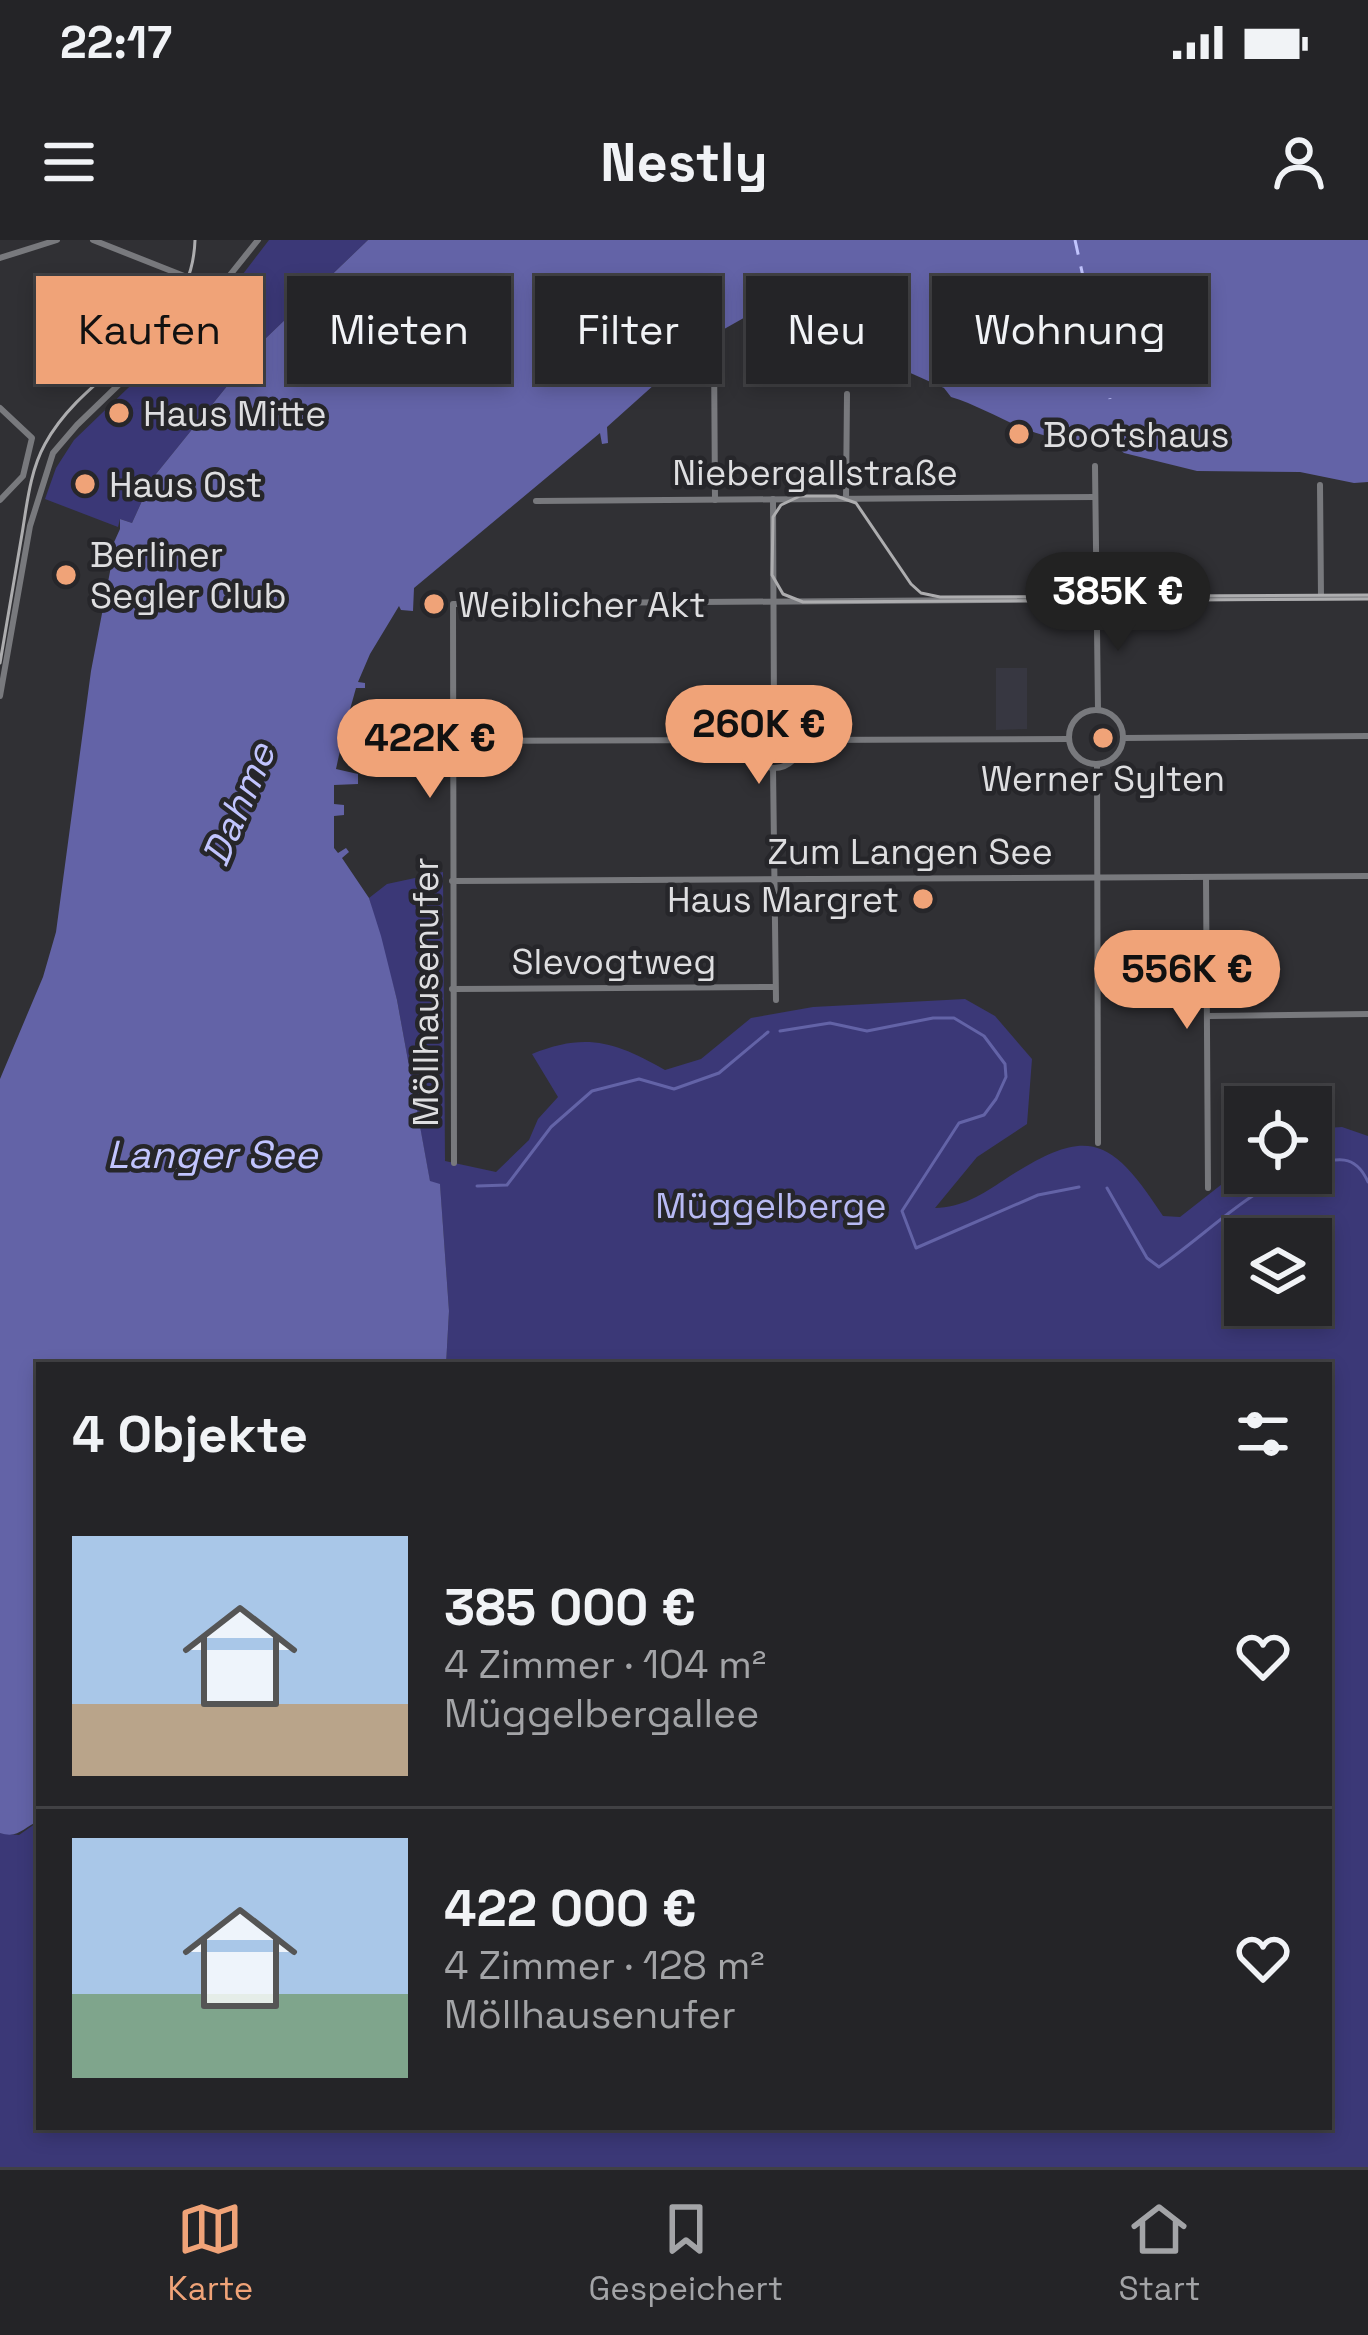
<!DOCTYPE html>
<html lang="de">
<head>
<meta charset="utf-8">
<style>
	:root { --surface:#242427; --page:#303033; --text:#f1f3f6; --muted:#a3a4a7; --line:#414144; --accent:#f0a378 }
	body { margin:0; font-family:"Space Grotesk",sans-serif; background:var(--page); color:var(--text); height:100vh; display:flex; flex-direction:column; font-size:45px; white-space:nowrap }
	* { box-sizing:border-box; margin:0 }
	p { font-size:39px; color:var(--muted) }
	.icon { flex:none; width:66px; height:66px; fill:none; stroke:currentColor; stroke-width:2; stroke-linecap:round; stroke-linejoin:round }
	.map { position:relative; flex:1; overflow:hidden }
	.sheet { position:absolute; left:36px; top:1122px; width:1296px; height:768px; display:flex; flex-direction:column; background:var(--surface); border-radius:0px; box-shadow:0 6px 18px #0003,0 0 0 3px var(--line) }
	.sheet>* { flex:none }
	.hud { position:absolute; left:36px; top:36px; width:1296px; height:108px; display:flex; gap:24px }
	.fabs { position:absolute; left:1224px; top:846px; display:grid; gap:24px }
	.fabs a { display:grid; place-items:center; width:108px; height:108px; border-radius:0px; background:var(--surface); box-shadow:0 6px 18px #0003,0 0 0 3px var(--line); font-size:60px }
	.price { position:absolute; translate:-50% -102px; padding:0 27px; border-radius:42px; background:var(--accent); color:#111; font-size:39px; line-height:78px; filter:drop-shadow(0 3px 6px #0008) }
	.price::after { content:''; position:absolute; left:50%; top:72px; width:36px; height:27px; margin-left:-18px; background:inherit; clip-path:polygon(0 0,100% 0,50% 100%) }
	.price.current { background:#222; color:#fff }
	ul { padding:0; list-style:none }
	li { display:flex; align-items:center; gap:36px; height:300px; padding:0 36px }
	li+li { border-top:3px solid var(--line) }
	li span { display:grid; place-items:center; flex:none; width:336px; height:240px; border-radius:0px; color:#555 }
	li>.icon { margin-inline-start:auto }
	span .icon { width:144px; height:144px; fill:#fffc; stroke-width:1 }
	li b { font-size:51px }
	h2 { display:flex; justify-content:space-between; align-items:center; height:144px; padding:0 36px; font-size:51px }
	.tag { padding:0 42px; border-radius:0px; background:var(--surface); box-shadow:0 6px 18px #0003,0 0 0 3px var(--line); font-size:42px; line-height:108px }
	.tag.current { background:var(--accent); color:#111 }
	.status { display:flex; justify-content:space-between; align-items:center; height:84px; padding:0 60px; background:var(--surface); direction:ltr }
	.status svg { height:33px; fill:currentColor }
	header { display:flex; justify-content:space-between; align-items:center; height:156px; padding:0 36px; background:var(--surface); font-size:54px; font-weight:700 }
	.dock { display:flex; justify-content:space-around; align-items:center; height:168px; border-top:3px solid var(--line); background:var(--surface); font-size:33px; color:var(--muted) }
	.dock a { display:grid; justify-items:center; gap:6px }
	.dock .current { color:var(--accent) }
	.map>svg:first-child { display:block }
</style>
</head>
<body>
<div class="status"><b>22:17</b><svg viewBox="0 0 49 12"><path d="M0 12V9h3v3zM5 12V6h3v6zM10 12V3h3v9zM15 12V0h3v12zM26 1h20v11H26zM47 4h2v5h-2z"/></svg></div>
<header><svg class="icon" aria-label="menu" viewBox="0 0 24 24"><path d="M4 6h16M4 12h16M4 18h16"/></svg>Nestly<svg class="icon" aria-label="person" viewBox="0 0 24 24"><circle cx="12" cy="8" r="4"/><path d="M4 21q1-7 8-7t8 7"/></svg></header>
<div class="map">
<svg width="1368" height="1927" viewBox="0 0 1368 1927">
	<rect width="100%" height="100%" fill="#303034"/>
	<path fill="#373741" d="M996,428h31v61l-31,1z"/>
	<g fill="#3b3877" fill-rule="evenodd">
		<path d="M269,0h99l-103,99 -113,140 -20,44 -12,-4 -2,8 -73,-28 11,-31 18,-28 159,-153z"/>
		<path d="M443,632l2,289 51,11 33,-32 9,-21 20,-22 -26,-43c54,-22 84,-12 133,16l36,-11 50,-41 62,-11 152,-8 30,17 37,43 -5,65 -50,33 -42,51c26,0 48,-14 69,-28 82,-54 106,-46 159,36l17,1 65,-51v7h66v-44l31,-2 26,9v1031h-1368v-334l19,2 20,-14v306h1290v-762h-883l3,-54 -9,-126 -10,-3 -33,-182 -28,-102 18,-14zM1245,999h66v66h-66z"/>
	</g>
	<path fill="#6363a7" d="M368,0h1000v242l-14,1 -54,-11 -103,-1 -73,-18 -5,-4 -2,-16c-18,-3 -31,9 -47,7 -44,-3 -79,-31 -119,-43l-7,-9 -38,-17 -50,-36 -36,-35 -32,-7 -85,48 -96,86 1,16 -6,1 -2,-11 -186,155 -1,23 -12,-1 -2,-4 -29,48 -12,28 7,1v5h-9l-7,25h12l-1,9 -14,1 -10,46 22,5v10l-24,1v19l10,1v10l-10,1v32l4,5 8,-5 3,4 -7,6 27,40 12,38 16,64 33,181 10,3 9,127 -3,54h-407v456c-16,6 -20,18 -39,12v-754l43,-102 13,-45 35,-261 22,-115 -2,-7 9,-20v-10l12,4 20,-44 113,-140z"/>
	<g fill="none" stroke-linecap="round" stroke-linejoin="round">
		<g stroke="#6363a7" stroke-width="3">
			<path d="M780,791l50,-8 37,8 66,-13h21l30,18 21,28 1,13 -10,22 -12,16 -25,8 -57,88 14,37 122,-53 41,-8"/>
			<path d="M1311,926c26,-8 44,-13 57,16"/>
			<path d="M477,946l30,-1 44,-58 41,-36 47,-12 35,10 45,-16 49,-41"/>
			<path d="M1107,948l40,70 12,9c45,-31 83,-71 134,-94"/>
		</g>
		<path stroke="#c1c4fe" stroke-width="3" stroke-dasharray="15 12" stroke-linecap="butt" d="M1075,0l35,159"/>
		<g stroke="#78797d" stroke-width="6">
			<path d="M93,0l124,49"/>
			<path d="M0,18l57,-18"/>
			<path d="M714,109l1,151"/>
			<path d="M0,168l32,30 -9,38 -23,24"/>
			<path d="M1095,226l3,244"/>
			<path d="M1320,245l1,112"/>
			<path d="M773,259l1,215"/>
			<path d="M846,259l1,-105"/>
			<path d="M536,261l559,-4"/>
			<path d="M0,456l30,-170 23,-73 24,-28 145,-140 36,-45"/>
			<circle cx="1096" cy="497" r="27"/>
			<circle cx="774" cy="501" r="27"/>
			<path d="M1124,498l244,-2"/>
			<path d="M801,500l268,-1"/>
			<path d="M451,501l296,-1"/>
			<path d="M1097,525l1,378"/>
			<path d="M773,528l3,232"/>
			<path d="M1206,637l2,311"/>
			<path d="M452,641l916,-5"/>
			<path d="M452,749l323,-2"/>
			<path d="M1208,776l160,-2"/>
			<path d="M454,923l-1,-559 915,-7"/>
		</g>
		<g stroke="#adadaf" stroke-width="3">
			<path d="M1368,355l-428,2 -19,-4 -10,-9 -55,-81 -20,-7h-36l-19,9 -8,12 -1,58 11,19 20,8 565,-3"/>
			<path d="M0,423c7,-43 15,-86 22,-129 5,-30 8,-63 23,-90 42,-78 147,-105 150,-204"/>
		</g>
	</g>
	<g fill="#f0a378" stroke="#26262a" stroke-width="4.5">
		<circle cx="119" cy="173" r="12"/>
		<circle cx="1019" cy="194" r="12"/>
		<circle cx="85" cy="244" r="12"/>
		<circle cx="66" cy="335" r="12"/>
		<circle cx="434" cy="364" r="12"/>
		<circle cx="1103" cy="498" r="12"/>
		<circle cx="923" cy="659" r="12"/>
	</g>
	<g text-anchor="middle" stroke-width="9" stroke-linejoin="round" paint-order="stroke">
		<g font-size="36" fill="#dedee0" stroke="#26262a" text-anchor="start">
			<text x="143" y="186">Haus Mitte</text>
			<text x="1043" y="207">Bootshaus</text>
			<text x="109" y="257">Haus Ost</text>
			<text x="90" y="327">Berliner<tspan x="90" dy="41">Segler Club</tspan></text>
			<text x="458" y="377">Weiblicher Akt</text>
			<text x="1103" y="551" text-anchor="middle">Werner Sylten</text>
			<text x="899" y="672" text-anchor="end">Haus Margret</text>
		</g>
		<g font-size="36" fill="#dedee0" stroke="#26262a">
			<text x="815" y="245">Niebergallstraße</text>
			<text x="910" y="624">Zum Langen See</text>
			<text x="614" y="734">Slevogtweg</text>
			<text transform="translate(425 752) rotate(-90)" y="13">Möllhausenufer</text>
		</g>
		<g font-size="36" fill="#b8baf4" stroke="#26262a">
			<text x="771" y="978">Müggelberge</text>
		</g>
		<g font-size="39" font-style="italic" fill="#c1c4fe" stroke="#26262a">
			<text transform="translate(238 564) rotate(-67)" y="14">Dahme</text>
			<text x="212" y="928">Langer See</text>
		</g>
	</g>
</svg>
<div class="fabs">
<a><svg class="icon" aria-label="locate" viewBox="0 0 24 24"><circle cx="12" cy="12" r="6"/><path d="M12 2v4M12 18v4M2 12h4M18 12h4"/></svg></a>
<a><svg class="icon" aria-label="layers" viewBox="0 0 24 24"><path d="M12 4l9 5-9 5-9-5zM3 14l9 5 9-5"/></svg></a>
</div>
<b class="price current" style="left:1118px;top:414px">385K €</b>
<b class="price" style="left:759px;top:547px">260K €</b>
<b class="price" style="left:430px;top:561px">422K €</b>
<b class="price" style="left:1187px;top:792px">556K €</b>
<div class="hud">
<a class="tag current">Kaufen</a>
<a class="tag">Mieten</a>
<a class="tag">Filter</a>
<a class="tag">Neu</a>
<a class="tag">Wohnung</a>
</div>
<section class="sheet">
<h2>4 Objekte<svg class="icon" aria-label="filters" viewBox="0 0 24 24"><path d="M4 7h16M4 17h16"/><circle cx="9" cy="7" r="2"/><circle cx="15" cy="17" r="2"/></svg></h2>
<ul>
<li><span style="background:linear-gradient(#a9c7e8 70%,#b9a48a 0)"><svg class="icon" aria-label="home" viewBox="0 0 24 24"><path d="M3 11l9-7 9 7M6 9v11h12V9"/></svg></span><div><b>385 000 €</b><p>4 Zimmer · 104 m²</p><p>Müggelbergallee</p></div><svg class="icon" aria-label="heart" viewBox="0 0 24 24"><path d="M12 20l-8-8c-3-5 5-10 8-4 3-6 11-1 8 4z"/></svg></li>
<li><span style="background:linear-gradient(#a9c7e8 65%,#7fa58c 0)"><svg class="icon" aria-label="home" viewBox="0 0 24 24"><path d="M3 11l9-7 9 7M6 9v11h12V9"/></svg></span><div><b>422 000 €</b><p>4 Zimmer · 128 m²</p><p>Möllhausenufer</p></div><svg class="icon" aria-label="heart" viewBox="0 0 24 24"><path d="M12 20l-8-8c-3-5 5-10 8-4 3-6 11-1 8 4z"/></svg></li>
</ul>
</section>
</div>
<nav class="dock">
<a class="current"><svg class="icon" aria-label="map" viewBox="0 0 24 24"><path d="M3 6l6-2 6 2 6-2v14l-6 2-6-2-6 2zM9 4v14M15 6v14"/></svg>Karte</a>
<a><svg class="icon" aria-label="saved" viewBox="0 0 24 24"><path d="M7 4h10v16l-5-4-5 4z"/></svg>Gespeichert</a>
<a><svg class="icon" aria-label="home" viewBox="0 0 24 24"><path d="M3 11l9-7 9 7M6 9v11h12V9"/></svg>Start</a>
</nav>
</body>
</html>
